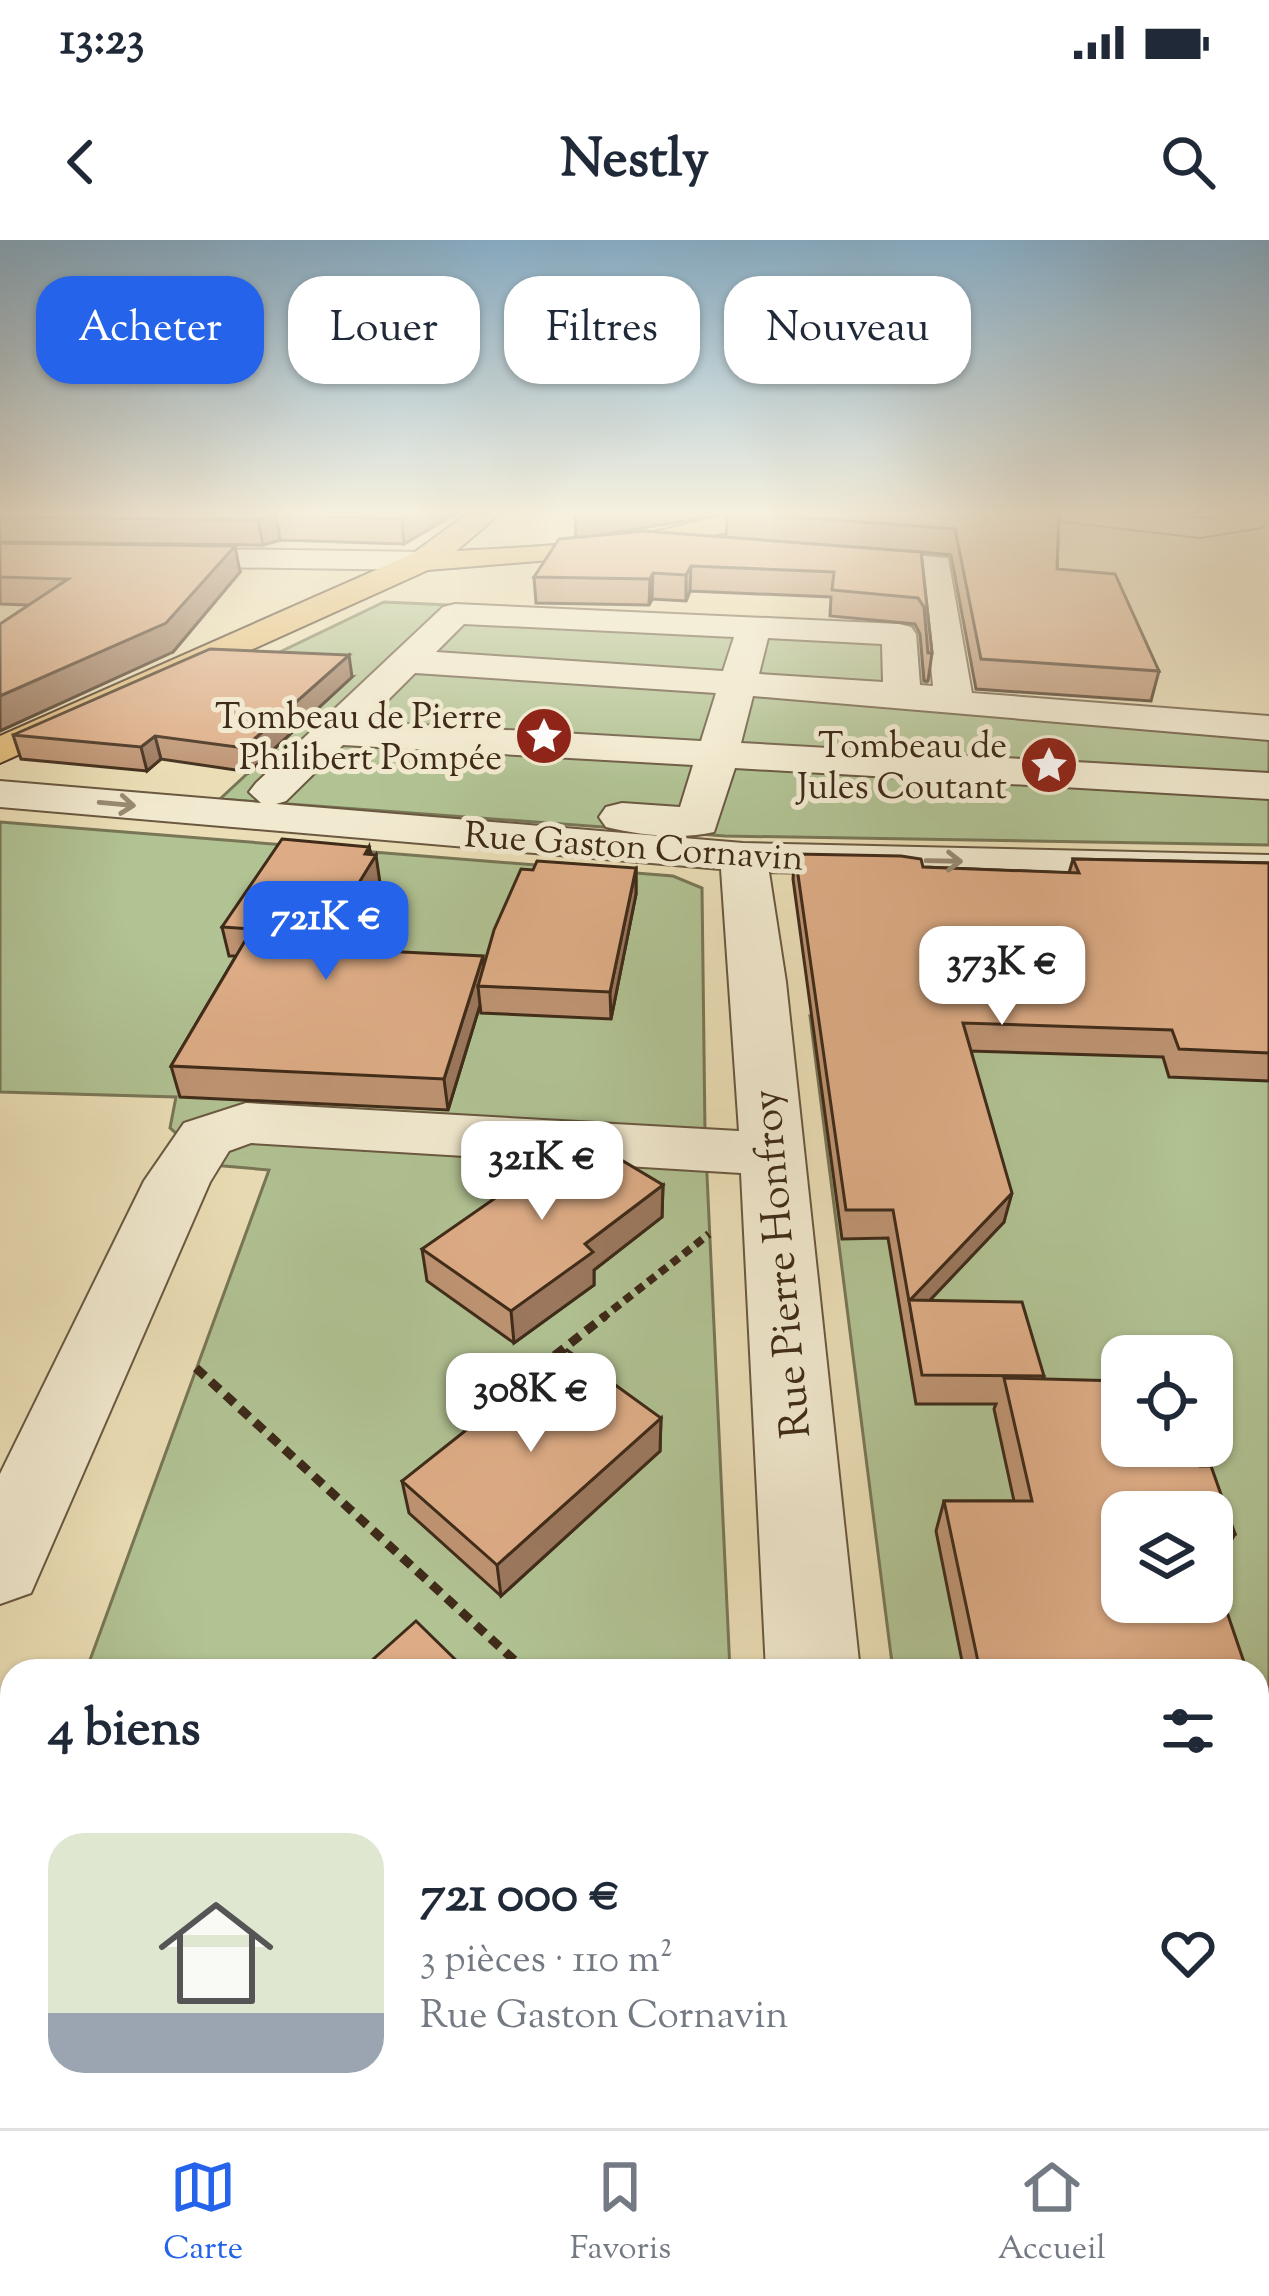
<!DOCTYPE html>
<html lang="fr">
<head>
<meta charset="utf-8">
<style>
	:root { --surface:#fff; --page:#f6f6f7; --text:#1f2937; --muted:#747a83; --line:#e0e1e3; --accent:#2563eb }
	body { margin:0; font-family:"Sorts Mill Goudy",serif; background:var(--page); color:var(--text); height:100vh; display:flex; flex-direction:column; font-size:45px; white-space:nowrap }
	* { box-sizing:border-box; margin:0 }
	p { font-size:39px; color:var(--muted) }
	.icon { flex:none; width:66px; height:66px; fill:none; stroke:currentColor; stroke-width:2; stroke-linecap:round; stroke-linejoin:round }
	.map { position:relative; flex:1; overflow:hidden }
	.sheet { position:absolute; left:0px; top:1419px; width:1269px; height:471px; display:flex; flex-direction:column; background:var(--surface); border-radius:36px 36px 0 0; box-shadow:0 3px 9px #0004 }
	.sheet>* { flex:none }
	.top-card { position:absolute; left:36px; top:36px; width:1197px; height:108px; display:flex; gap:24px }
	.fabs { position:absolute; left:1101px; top:1095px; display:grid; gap:24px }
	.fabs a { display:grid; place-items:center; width:132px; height:132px; border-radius:24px; background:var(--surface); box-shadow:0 3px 9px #0004; font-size:60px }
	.price { position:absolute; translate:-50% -102px; padding:0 27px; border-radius:24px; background:#fff; color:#222; font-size:39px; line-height:78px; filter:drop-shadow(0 3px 6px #0008) }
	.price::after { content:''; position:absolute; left:50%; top:72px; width:36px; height:27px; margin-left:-18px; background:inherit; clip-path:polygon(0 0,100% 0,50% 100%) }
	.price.selected { background:var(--accent); color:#fff }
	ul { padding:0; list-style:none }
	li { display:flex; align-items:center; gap:36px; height:300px; padding:0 48px }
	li+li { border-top:3px solid var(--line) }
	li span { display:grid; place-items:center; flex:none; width:336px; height:240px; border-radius:36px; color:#555 }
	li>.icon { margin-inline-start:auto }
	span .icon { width:144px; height:144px; fill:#fffc; stroke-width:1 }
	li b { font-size:51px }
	h2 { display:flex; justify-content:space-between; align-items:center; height:144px; padding:0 48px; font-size:51px }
	.tag { padding:0 42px; border-radius:36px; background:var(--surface); box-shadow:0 3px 9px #0004; font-size:42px; line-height:108px }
	.tag.selected { background:var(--accent); color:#fff }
	.status { display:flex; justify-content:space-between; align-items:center; height:84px; padding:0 60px; background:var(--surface); direction:ltr }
	.status svg { height:33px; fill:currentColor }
	header { display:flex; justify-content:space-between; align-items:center; height:156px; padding:0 48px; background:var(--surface); font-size:54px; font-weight:700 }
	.menu { display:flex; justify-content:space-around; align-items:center; height:168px; border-top:3px solid var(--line); background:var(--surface); font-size:33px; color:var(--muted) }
	.menu a { display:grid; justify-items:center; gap:6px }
	.menu .selected { color:var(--accent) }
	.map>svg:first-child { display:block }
</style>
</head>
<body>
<div class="status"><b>13:23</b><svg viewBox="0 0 49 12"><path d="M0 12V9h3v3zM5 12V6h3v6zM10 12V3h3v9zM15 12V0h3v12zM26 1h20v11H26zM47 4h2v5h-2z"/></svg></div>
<header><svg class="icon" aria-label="back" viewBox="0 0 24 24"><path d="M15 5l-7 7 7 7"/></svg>Nestly<svg class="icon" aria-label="search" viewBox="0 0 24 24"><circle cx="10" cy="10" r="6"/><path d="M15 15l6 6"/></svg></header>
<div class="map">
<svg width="1269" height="1888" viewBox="0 0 1269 1888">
	<rect width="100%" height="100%" fill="#ebdeb6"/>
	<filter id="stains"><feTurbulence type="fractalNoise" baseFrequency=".00167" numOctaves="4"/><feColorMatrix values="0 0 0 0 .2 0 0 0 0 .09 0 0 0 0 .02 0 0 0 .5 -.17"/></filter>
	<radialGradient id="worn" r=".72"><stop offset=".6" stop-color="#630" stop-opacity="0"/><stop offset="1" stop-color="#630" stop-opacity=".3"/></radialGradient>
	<g fill="#b1c293" stroke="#787656" stroke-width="3" fill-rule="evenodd">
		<path d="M384,362l537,25 8,80 340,27v111l-544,-9 -505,-37 129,-120 -94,-15z"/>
		<path d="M0,582l673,54 29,12 3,244 25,539h-644l183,-501 -57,-5 -42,-37 6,-31 -176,-5z"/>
		<path d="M1269,774v1114h-319l-1,-10h308v-447h-364l-83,-655 66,5zM1122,1116h90v90h-90zM1122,1272h90v90h-90z"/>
		<path d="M12,1619v259h739l1,10h-752v-258z"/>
	</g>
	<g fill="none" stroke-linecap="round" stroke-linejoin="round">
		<defs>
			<g id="minor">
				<path d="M1041,272h90l69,7 69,-7 -7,15 -62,10 -145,-17z"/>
				<path d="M0,306l423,6 15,9 -15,9 -423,-6z"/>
				<path d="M832,308l116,10 24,135 297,23v24l-516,-44 -12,47 528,30v26l-534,-31 -21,64c-32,8 -76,3 -108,-5l-7,-10 7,-10 16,-4 58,4 13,-42 -350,-20 -57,56 -10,3 467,39 526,12v28l-500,-11 17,110 74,689h-94l-25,-498 -490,-30 -22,8 -19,31 -179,411 -31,11v-130l144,-293 40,-58 62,-20 493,28 -18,-262 -721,-62v-26l261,22 -12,-11 7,-9 187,-176 12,-3 444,20 12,3 5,7 4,51 13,1 -11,-113 -101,-10 -4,-6zM464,384l270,13 -11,34 -287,-19zM768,398l114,6 1,38 -124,-8zM415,433l301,20 -15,48 -335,-19z"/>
				<path d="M790,1878h120l1,10h-120z"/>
			</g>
			<path id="major" d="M470,272h32l-46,39c59,-3 119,-6 177,-15 47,-8 90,-25 138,-24l-4,6 -40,14 -92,21 -207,17 -428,193v-27l412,-182z"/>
		</defs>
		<use href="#minor" stroke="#6a5840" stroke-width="4"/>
		<use href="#major" stroke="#3f2b19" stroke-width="4"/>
		<path stroke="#3f2b19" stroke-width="8" stroke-dasharray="9 6" stroke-linecap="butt" d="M601,1079l108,-85"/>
		<g stroke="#3f2b19" stroke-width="9" stroke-dasharray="12 8" stroke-linecap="butt">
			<path d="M196,1128l330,303"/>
			<path d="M539,1128l66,-52"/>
		</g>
		<path stroke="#3f2b19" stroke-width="12" stroke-dasharray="15 9" stroke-linecap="butt" d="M332,1888l9,-10"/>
		<use href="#minor" fill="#f2ead0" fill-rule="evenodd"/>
		<use href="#major" fill="#e6bf7b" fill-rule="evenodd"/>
	</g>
	<g fill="#be9473" stroke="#3f2b19" stroke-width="3" fill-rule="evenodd">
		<path d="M0,272h458l-54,32 -124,-4 -17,5 -263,-3z"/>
		<path d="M576,272h483l-2,57 102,102 -8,30 -175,-12 -25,-134 -30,-3 11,101 -4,28h-4l-4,-47 -5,-10 -85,-8 1,-19 -141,-6 -4,10 -34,-2 -3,6 -113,-2 -2,-26 42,-39zM727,274l-1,23 -137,-1z"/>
		<path d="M0,303l240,29 -67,80 -145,-47 -28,-1z"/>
		<path d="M352,437l-103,95 -88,-13 -14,12 -126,-12 -8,-24z"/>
		<path d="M369,607l11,36 -39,66 143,16 152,-97v26l-25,125 -130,-6 -1,-8 -32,105 -268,-13 -9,-31 65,-110h-7l-7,-29z"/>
		<path d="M795,614l128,13 146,6 4,-14 196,4v218l-100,-4 -6,-20 -192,-6 33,171 -74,78 114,76 -1,3 157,87 35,68 -17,30h-6v-52h-90l125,159h-283l-28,-140 8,-30h70l-20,-92 2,-5h-80l-28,-166 -46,1 -49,-360z"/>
		<path d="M663,945l-1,32 -68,53v15l-80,58 -87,-62 -5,-32z"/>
		<path d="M661,1178l-1,33 -159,145 -92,-83 -7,-32z"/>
		<path d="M1257,1458l12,22v152h-12z"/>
		<path d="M1059,1878h198l12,10h-208z"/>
	</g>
	<g fill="#9b785e" stroke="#3f2b19" stroke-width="3">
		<path d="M415,272h43l-54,32 -2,-25z"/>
		<path d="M588,272h155h-16v2l-151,25 -1,-25z"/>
		<path d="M276,275l4,25 -17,5 -5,-25z"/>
		<path d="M235,306l5,26 -67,80 -173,79v-35z"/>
		<path d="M691,326l-1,25 -4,10v-26z"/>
		<path d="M653,333l-1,26 -3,6 1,-26z"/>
		<path d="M349,415l3,22 -103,95 -5,-24z"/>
		<path d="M155,496l6,23 -14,12 -6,-24z"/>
		<path d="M369,607l2,16 5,-8 4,28 -56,95 -5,-30z"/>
		<path d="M636,628v26l-25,125 -1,-27z"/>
		<path d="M483,716l3,30h-8l2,19 -32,105 -4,-31z"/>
		<path d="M663,945l-1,32 -68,53v15l-80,58 -3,-32 74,-67z"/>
		<path d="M1012,953l-8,29 -92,97 -2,-19z"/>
		<path d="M661,1178l-1,33 -159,145 -4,-31z"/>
		<path d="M134,1878h54l-10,10h-54z"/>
	</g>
	<g fill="#ddac86" stroke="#3f2b19" stroke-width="3">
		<path d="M0,272h415l-13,7 -126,-4 -18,5 -258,-3z"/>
		<path d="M727,272h332l-2,57 58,5 44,97 -178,-12 -26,-130z"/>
		<path d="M645,291l276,21 11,101h-4l-4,-46 -6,-9 -86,-8 2,-18 -143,-6 -5,9 -33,-2 -3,6 -116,-2 25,-38z"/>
		<path d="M0,303l235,3 -69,77 -166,73v-72l68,-45 -68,-2z"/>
		<path d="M210,409l139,6 -105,93 -89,-12 -14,11 -128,-12z"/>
		<path d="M282,599l87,8 -4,7 11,1 -57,93 164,8 -39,123 -273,-13 81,-137 -30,-2z"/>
		<path d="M795,614l106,2 20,3 2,8 156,6 -6,-14 196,4v190l-90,-4 -7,-19 -209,-7 49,170 -102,107 112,2 22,74 -122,-1 -29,-165h-47z"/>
		<path d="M537,621l99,7 -26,124 -132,-6 16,-56 27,-61 12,1z"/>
		<path d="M583,897l80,48 -78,59 8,8 -82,59 -89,-62z"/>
		<path d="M567,1110l94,68 -164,147 -95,-84z"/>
		<path d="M1004,1138l118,3v65h71l7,20h11l24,68 -23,-1v-21h-90v90h90v-34l35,103h-267l-36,-170h88z"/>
		<path d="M416,1381l51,50h-107z"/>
		<path d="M1257,1458l12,22v125h-12z"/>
		<path d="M12,1741v137h122l-10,10h-124v-136z"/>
		<path d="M1257,1789l12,41v58h-179l-2,-10h169z"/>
	</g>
	<defs><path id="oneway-shaft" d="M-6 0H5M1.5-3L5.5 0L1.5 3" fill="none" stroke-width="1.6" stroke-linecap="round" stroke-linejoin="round" transform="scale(3)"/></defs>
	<g stroke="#988a74">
		<use href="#oneway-shaft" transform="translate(117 564) rotate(5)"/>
		<use href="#oneway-shaft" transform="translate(944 621) rotate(1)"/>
	</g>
	<linearGradient id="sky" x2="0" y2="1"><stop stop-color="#89b6d5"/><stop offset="0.51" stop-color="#f6f0de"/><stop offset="1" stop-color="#f6f0de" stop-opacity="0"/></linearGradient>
	<rect width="1269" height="536" fill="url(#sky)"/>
	<defs>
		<symbol id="sight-disc" viewBox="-11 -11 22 22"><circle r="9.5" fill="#8f2418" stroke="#f2ead0"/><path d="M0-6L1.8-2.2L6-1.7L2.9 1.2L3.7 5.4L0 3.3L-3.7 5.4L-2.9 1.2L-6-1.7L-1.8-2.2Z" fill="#fff"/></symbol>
	</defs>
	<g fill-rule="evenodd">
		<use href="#sight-disc" x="511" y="463" width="66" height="66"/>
		<use href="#sight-disc" x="1016" y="492" width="66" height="66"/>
	</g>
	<g text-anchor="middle" stroke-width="10" stroke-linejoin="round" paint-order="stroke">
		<g font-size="36" fill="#3f2b19" stroke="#f2ead0" text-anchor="end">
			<text x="502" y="488">Tombeau de Pierre<tspan x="502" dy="41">Philibert Pompée</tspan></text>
			<text x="1007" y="517">Tombeau de<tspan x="1007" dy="41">Jules Coutant</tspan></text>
		</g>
		<g font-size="36" fill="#3f2b19" stroke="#f2ead0">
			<text transform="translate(634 605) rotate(4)" y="13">Rue Gaston Cornavin</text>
		</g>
		<g font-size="42" fill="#3f2b19" stroke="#f2ead0">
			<text transform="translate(779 1024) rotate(-95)" y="15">Rue Pierre Honfroy</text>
		</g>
	</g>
	<rect width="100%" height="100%" filter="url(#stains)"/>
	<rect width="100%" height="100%" fill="url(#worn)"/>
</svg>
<div class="fabs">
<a><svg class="icon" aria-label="locate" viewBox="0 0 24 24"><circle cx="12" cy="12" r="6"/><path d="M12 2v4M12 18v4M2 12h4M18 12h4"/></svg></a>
<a><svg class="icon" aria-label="layers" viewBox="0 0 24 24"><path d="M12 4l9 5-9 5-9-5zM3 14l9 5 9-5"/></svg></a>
</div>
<b class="price selected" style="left:326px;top:743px">721K €</b>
<b class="price" style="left:1002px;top:788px">373K €</b>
<b class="price" style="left:542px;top:983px">321K €</b>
<b class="price" style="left:531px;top:1215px">308K €</b>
<div class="top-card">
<a class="tag selected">Acheter</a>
<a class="tag">Louer</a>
<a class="tag">Filtres</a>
<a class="tag">Nouveau</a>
</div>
<section class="sheet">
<h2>4 biens<svg class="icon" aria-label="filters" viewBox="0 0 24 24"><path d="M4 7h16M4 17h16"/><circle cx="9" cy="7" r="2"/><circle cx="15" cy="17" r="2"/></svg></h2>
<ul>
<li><span style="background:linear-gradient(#dfe7d0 75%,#9aa5b1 0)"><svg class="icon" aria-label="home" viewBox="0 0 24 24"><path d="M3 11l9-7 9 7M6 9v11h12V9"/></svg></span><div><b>721 000 €</b><p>3 pièces · 110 m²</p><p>Rue Gaston Cornavin</p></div><svg class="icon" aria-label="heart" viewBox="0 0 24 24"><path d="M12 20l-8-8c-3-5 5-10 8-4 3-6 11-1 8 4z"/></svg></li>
</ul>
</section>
</div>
<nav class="menu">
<a class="selected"><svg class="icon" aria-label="map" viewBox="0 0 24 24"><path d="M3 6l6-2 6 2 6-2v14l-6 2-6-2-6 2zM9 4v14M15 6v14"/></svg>Carte</a>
<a><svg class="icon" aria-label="saved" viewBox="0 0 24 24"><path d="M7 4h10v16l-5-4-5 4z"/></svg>Favoris</a>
<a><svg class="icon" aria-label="home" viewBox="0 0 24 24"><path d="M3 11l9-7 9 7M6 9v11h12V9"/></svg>Accueil</a>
</nav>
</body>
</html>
